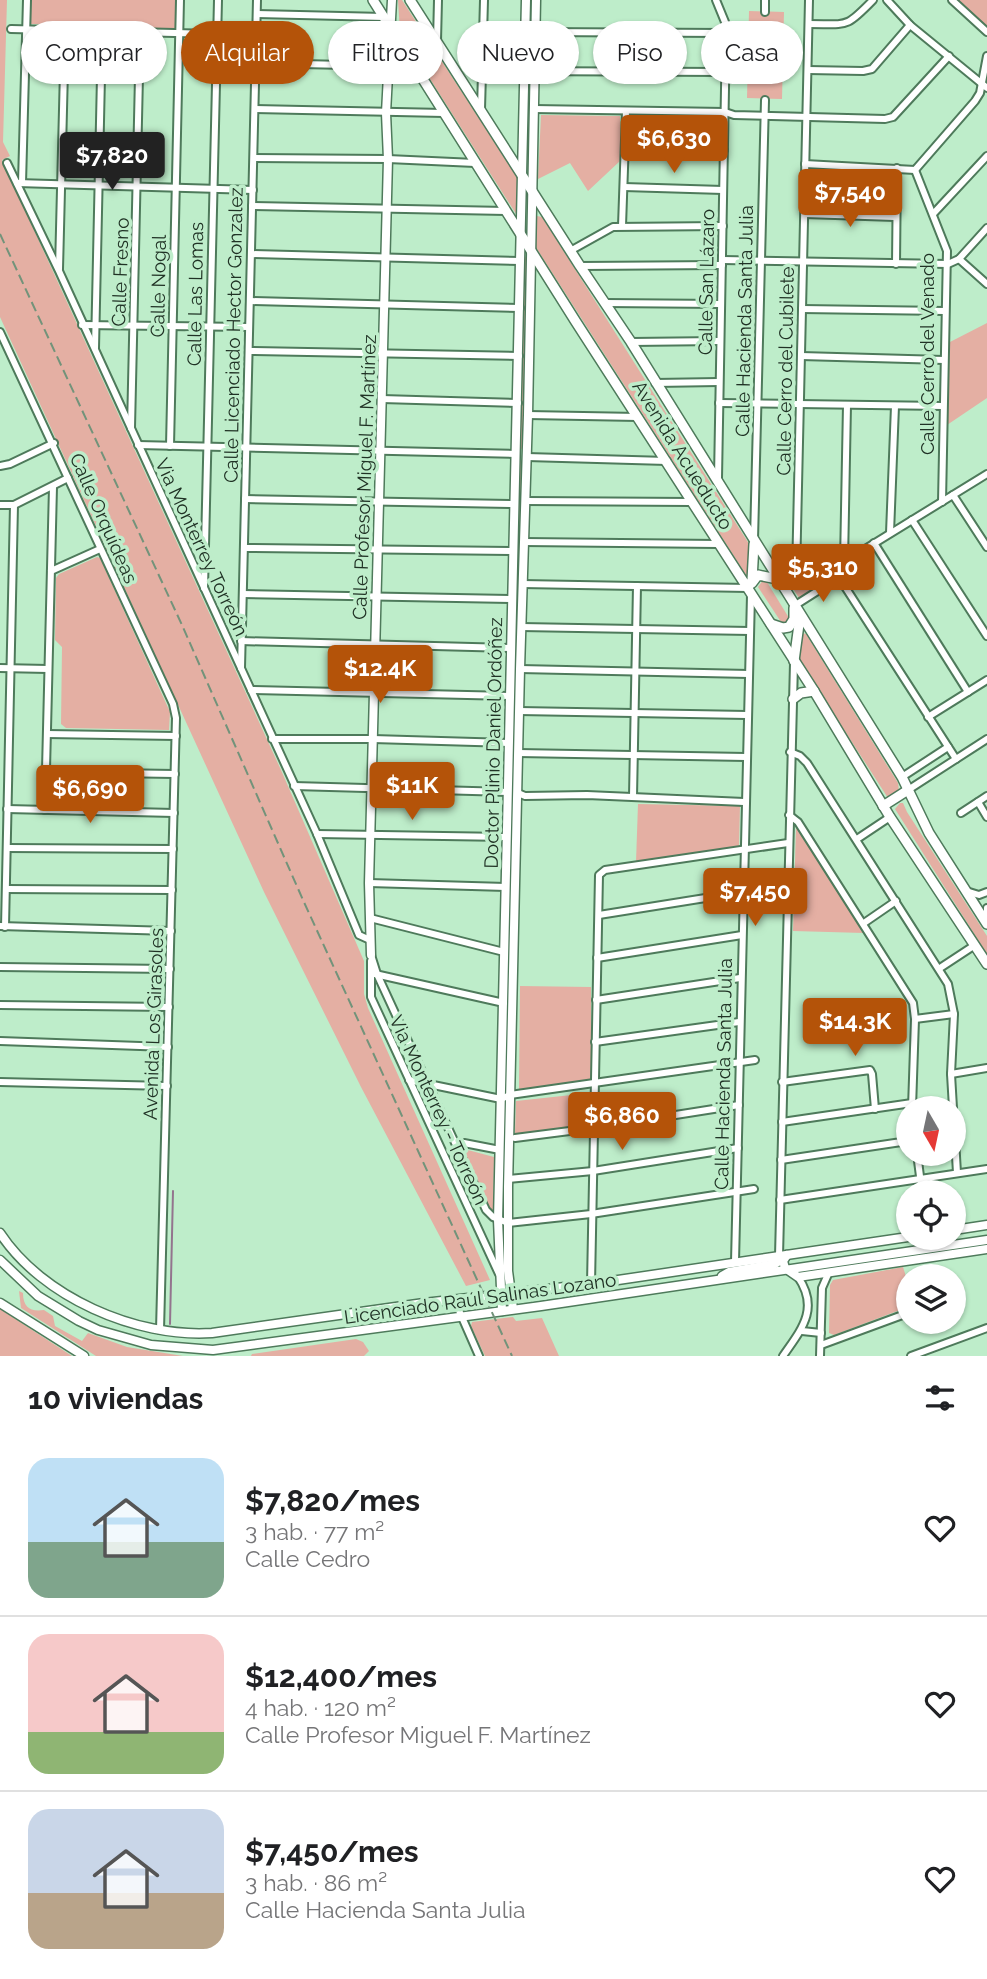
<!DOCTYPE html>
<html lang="es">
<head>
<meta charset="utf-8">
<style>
	:root { --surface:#fff; --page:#f6f6f6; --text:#202124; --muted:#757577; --line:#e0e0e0; --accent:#b45309 }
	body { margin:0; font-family:Raleway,sans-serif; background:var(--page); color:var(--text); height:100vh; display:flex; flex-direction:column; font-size:26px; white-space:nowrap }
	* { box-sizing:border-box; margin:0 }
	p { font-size:23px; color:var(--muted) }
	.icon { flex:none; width:38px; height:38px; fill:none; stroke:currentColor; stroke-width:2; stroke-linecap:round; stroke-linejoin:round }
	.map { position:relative; height:1356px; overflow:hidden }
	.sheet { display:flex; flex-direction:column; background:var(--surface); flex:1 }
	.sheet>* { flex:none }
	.banner { position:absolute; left:21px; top:21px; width:945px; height:63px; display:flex; gap:14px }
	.needle { width:46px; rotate:171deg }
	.buttons { position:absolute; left:896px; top:1096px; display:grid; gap:14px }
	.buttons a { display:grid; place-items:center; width:70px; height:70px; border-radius:50%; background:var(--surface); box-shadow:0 2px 5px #0004; font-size:35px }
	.price { position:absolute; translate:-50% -60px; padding:0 16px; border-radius:7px; background:var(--accent); color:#fff; font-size:23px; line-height:46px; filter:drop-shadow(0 2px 4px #0008) }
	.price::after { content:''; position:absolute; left:50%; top:42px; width:21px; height:16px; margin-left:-10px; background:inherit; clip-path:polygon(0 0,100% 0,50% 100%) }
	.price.selected { background:#222; color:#fff }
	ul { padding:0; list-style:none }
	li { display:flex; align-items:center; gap:21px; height:175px; padding:0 28px }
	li+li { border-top:2px solid var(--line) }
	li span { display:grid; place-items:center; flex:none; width:196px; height:140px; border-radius:21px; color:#555 }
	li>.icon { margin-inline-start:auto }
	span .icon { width:84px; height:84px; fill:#fffc; stroke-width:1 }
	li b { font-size:30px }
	h2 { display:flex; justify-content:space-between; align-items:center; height:84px; padding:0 28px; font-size:30px }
	.chip { padding:0 24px; border-radius:32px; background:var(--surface); box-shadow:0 2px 5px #0004; font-size:24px; line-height:63px }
	.chip.selected { background:var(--accent); color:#fff }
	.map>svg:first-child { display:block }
</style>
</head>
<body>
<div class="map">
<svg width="987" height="1356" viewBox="0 0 987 1356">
	<rect width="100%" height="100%" fill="#beedca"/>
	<g fill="#e4afa3">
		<path d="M0,0h7l-4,142 7,14 -8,4 279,610 83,191v33l4,14 122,272 -24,6 -105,-199 -97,-195 -264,-575z"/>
		<path d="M31,0h146l-1,29 -145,-5z"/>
		<path d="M398,0h4l115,177 1,40 -118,-185z"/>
		<path d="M954,0h33v30z"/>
		<path d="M749,11l35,1 -2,87 -35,-1z"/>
		<path d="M541,115l79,1v45l-32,30 -18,-28 -32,16z"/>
		<path d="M537,216l5,1 209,330 -3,28h-2l-211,-329z"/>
		<path d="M527,256l1,1 -5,193 -3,-2 5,-191z"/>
		<path d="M987,323v75l-40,27 3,-83z"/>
		<path d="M522,460l1,2 -9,329 -3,-1 8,-328z"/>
		<path d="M97,557l3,1 70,154 -1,18 -103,-2 -5,-4 1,-77 -7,-7 1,-62 3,-4z"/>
		<path d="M828,571l3,7 -32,20 -11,-17z"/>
		<path d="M763,580l4,2 22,36v3l-4,3 -4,-2 -23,-35z"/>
		<path d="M802,633l4,1 92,149 1,8 -11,7 -91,-141z"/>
		<path d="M900,803h3l4,9 80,124v18l-92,-145z"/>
		<path d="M638,804l102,2 -1,41 -103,15z"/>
		<path d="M796,827l68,106 -71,-2z"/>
		<path d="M520,986l71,1v97l-72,7z"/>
		<path d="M590,1093l-1,33 -74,8 1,-33z"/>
		<path d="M464,1149l30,8 -1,57 -31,-64z"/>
		<path d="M903,1267l5,16v24l-74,28 -5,-2 1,-48 3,-5z"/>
		<path d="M19,1291l4,2c0,15 8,19 21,17l9,6 2,10 27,15 6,-8 39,14 56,9h-87l-75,-48z"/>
		<path d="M0,1309l72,47h-72z"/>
		<path d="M513,1317l3,4 26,-3 17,38h-74l-14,-30 1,-4z"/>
		<path d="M356,1339l7,3 6,9 -5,5h-113l1,-2z"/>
	</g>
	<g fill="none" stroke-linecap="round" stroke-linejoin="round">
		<path stroke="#93748e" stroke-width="2" d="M170,1324l3,-133"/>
		<defs>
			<g id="street">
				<path d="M716,0l9,22 1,11 -8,445"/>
				<path d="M887,0l23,25 77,63"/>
				<path d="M952,0l35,32"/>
				<path d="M765,12v-12"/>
				<path d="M257,14l127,3"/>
				<path d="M809,24c39,0 36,5 64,-24"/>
				<path d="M11,29l246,6"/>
				<path d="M536,32l190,1"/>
				<path d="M437,41l1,-41"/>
				<path d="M257,63l133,3"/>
				<path d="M808,70l55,1 9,-2 38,-44"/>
				<path d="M482,71l243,1"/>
				<path d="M255,109l189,4"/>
				<path d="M481,109l3,-109"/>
				<path d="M534,109l191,3 9,3 151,4 8,-2 56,-61"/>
				<path d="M625,149l99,1"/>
				<path d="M254,158l134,1 87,4"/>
				<path d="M7,163l52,108 258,563 42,101 11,5"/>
				<path d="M805,164l110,6 60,-69 5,-8 7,-37"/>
				<path d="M915,170l32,81 -5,251"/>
				<path d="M17,183l236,7"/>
				<path d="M22,183l5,-183"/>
				<path d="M624,187l99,3"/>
				<path d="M252,206l254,5"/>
				<path d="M805,214l90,3"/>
				<path d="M933,214l54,-58"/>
				<path d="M622,226l4,-115"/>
				<path d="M570,251l43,-24 110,-1"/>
				<path d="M251,254l269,7"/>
				<path d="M959,259l28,25"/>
				<path d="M723,260l225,4 11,-5 28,-31"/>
				<path d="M896,264l1,-96"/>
				<path d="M580,266l142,-1"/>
				<path d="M59,269l6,-239"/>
				<path d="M251,301l269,7"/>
				<path d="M605,303l116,1"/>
				<path d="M802,309l143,2"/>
				<path d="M82,325l167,2"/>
				<path d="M0,332l173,372 3,14 -16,612"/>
				<path d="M631,342l89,-1"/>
				<path d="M95,348l7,-317"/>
				<path d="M250,351l269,5"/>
				<path d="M801,356l143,4"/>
				<path d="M655,383l64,-1"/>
				<path d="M382,399l136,4"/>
				<path d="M719,403l224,3"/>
				<path d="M528,415l110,2"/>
				<path d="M131,428l9,-396"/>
				<path d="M138,445l378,9"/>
				<path d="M170,446l10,-446"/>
				<path d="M527,457l140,4"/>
				<path d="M0,466l10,-2 44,-21"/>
				<path d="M953,495l34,52"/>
				<path d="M245,499l269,5"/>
				<path d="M525,501l167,1"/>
				<path d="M0,505h14l54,-27"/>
				<path d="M912,520l75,116"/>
				<path d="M890,533l5,-127"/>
				<path d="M754,540l11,-440"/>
				<path d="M524,542l194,2"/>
				<path d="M874,543l94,149"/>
				<path d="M245,548l268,3"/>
				<path d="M831,565l125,194"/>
				<path d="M51,571l49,-22"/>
				<path d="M796,575l13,-575"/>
				<path d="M837,575l7,-13 3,-157"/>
				<path d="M778,580l66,-18 143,-88"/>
				<path d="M522,584l226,4"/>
				<path d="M204,588l14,-588"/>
				<path d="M243,594l269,5"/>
				<path d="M794,606l44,-28"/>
				<path d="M521,627l229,4"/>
				<path d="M241,641l270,7"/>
				<path d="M0,668l48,1"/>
				<path d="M241,668l16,-668"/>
				<path d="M520,669l229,5"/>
				<path d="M251,690l259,6"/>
				<path d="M519,711l228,4"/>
				<path d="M928,717l59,-37"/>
				<path d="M47,734l129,2"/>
				<path d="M272,739h101l136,4"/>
				<path d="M790,752l10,4 7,7 141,221 6,30 -3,60 2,34"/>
				<path d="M518,753l228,4"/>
				<path d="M46,772l129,2"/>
				<path d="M902,777l46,-30"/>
				<path d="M294,786l214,6"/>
				<path d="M908,790l79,-51"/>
				<path d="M518,793l7,3 62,-1 157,7"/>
				<path d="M633,797l4,-211"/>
				<path d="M978,802l9,15"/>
				<path d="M7,809l167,4"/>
				<path d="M45,810l8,-323"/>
				<path d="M961,813l26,-17"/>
				<path d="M789,815l9,7 115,181 2,16 -3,89"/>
				<path d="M317,834l190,3"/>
				<path d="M857,839l33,-22"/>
				<path d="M7,848l166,1"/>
				<path d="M369,883l137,4"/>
				<path d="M6,889l166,1"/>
				<path d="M966,891l13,4 8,-3"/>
				<path d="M599,915l144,-23"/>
				<path d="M370,918l134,34"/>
				<path d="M987,921v-13"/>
				<path d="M864,923l32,-22"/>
				<path d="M0,926l171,5"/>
				<path d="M5,927l9,-422"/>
				<path d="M371,955l6,19 109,236 7,7 15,6 83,-9 163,-25"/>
				<path d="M597,958l145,-23"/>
				<path d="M371,961v36l128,277"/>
				<path d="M0,967l170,2"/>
				<path d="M940,968l35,-23"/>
				<path d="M375,974l129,29"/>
				<path d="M596,1000l144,-22"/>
				<path d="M0,1005l169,2"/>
				<path d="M915,1019l39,-5"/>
				<path d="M0,1041l168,6"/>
				<path d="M595,1042l144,-20"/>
				<path d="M951,1074l36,-6"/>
				<path d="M409,1080l92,19 9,-4 245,-35"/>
				<path d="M0,1082l167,4"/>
				<path d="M782,1082l88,-12 2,4 3,35"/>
				<path d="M782,1122l130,-19"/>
				<path d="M954,1122l3,51"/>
				<path d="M515,1138l78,-10 146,-23"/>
				<path d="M456,1147l8,-4 36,7"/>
				<path d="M917,1153l5,39"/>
				<path d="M781,1160l127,-19"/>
				<path d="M508,1179l85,-8 145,-23"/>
				<path d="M780,1200l207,-31"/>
				<path d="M779,1256l15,-593"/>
				<path d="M735,1262l16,-667"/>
				<path d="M591,1284l8,-409 6,-5 183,-27"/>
				<path d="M454,1299l25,57"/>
				<path d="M802,1331l19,2"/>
				<path d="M821,1345l87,-32"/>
				<path d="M783,1356c18,-26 37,-47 15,-79"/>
				<path d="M820,1356l2,-68 7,-16"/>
				<path d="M911,1356l76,-28"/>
			</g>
			<g id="secondary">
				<path d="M371,955l-2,-72 19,-724 -2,-46 6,-113"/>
				<path d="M954,1230l33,-5"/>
				<path d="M0,1233c42,64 136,105 212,100l212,-30 167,-19 317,-47"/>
				<path d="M787,1255l-4,6 2,7 13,9 189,-28"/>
				<path d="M0,1260l38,36 41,25 19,9 53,15 62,5 328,-44 446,-66"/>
				<path d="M722,1276l7,-4 46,-8 3,-2 1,-6"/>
				<path d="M0,1303l84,53"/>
				<path d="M513,1309l-5,-38v-84l12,-518 8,-254 8,-415"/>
				<path d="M502,1311l-4,-91 28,-1220"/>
			</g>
			<g id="primary">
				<path d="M373,0l203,322 238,369 76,126 97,147"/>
				<path d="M410,0l170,266 51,76 271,435 27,56 58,91"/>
				<path d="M752,583l6,-8 19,4"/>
				<path d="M748,588l4,-8 2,-36"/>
				<path d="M771,624l12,4 6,-1 5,-8v-11"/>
				<path d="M794,661l6,-44"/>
				<path d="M793,699l8,-6 13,-2"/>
				<path d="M883,806l25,-16"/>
			</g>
		</defs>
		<use href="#street" stroke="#4e7a5b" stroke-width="10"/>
		<use href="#secondary" stroke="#4e7a5b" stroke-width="11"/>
		<use href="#primary" stroke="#4e7a5b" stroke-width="12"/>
		<use href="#street" stroke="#fff" stroke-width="6"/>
		<use href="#secondary" stroke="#fff" stroke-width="8"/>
		<use href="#primary" stroke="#fff" stroke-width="9"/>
		<path stroke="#72937a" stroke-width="2" stroke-dasharray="10 5" stroke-linecap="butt" d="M0,234l182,391 121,275 209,456"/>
	</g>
	<g text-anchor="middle" stroke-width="7" stroke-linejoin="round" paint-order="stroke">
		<g font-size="19" fill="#203225" stroke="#beedca">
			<text transform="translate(120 272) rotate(-88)" y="7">Calle Fresno</text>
			<text transform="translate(706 282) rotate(-89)" y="7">Calle San Lázaro</text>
			<text transform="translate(158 286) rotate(-89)" y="7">Calle Nogal</text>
			<text transform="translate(195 294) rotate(-89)" y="7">Calle Las Lomas</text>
			<text transform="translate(744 321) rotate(-89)" y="7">Calle Hacienda Santa Julia</text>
			<text transform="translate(233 335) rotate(-89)" y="7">Calle Licenciado Hector Gonzalez</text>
			<text transform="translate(927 354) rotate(-90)" y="7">Calle Cerro del Venado</text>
			<text transform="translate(785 371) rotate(-89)" y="7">Calle Cerro del Cubilete</text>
			<text transform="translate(683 455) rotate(58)" y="7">Avenida Acueducto</text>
			<text transform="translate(364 477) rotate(-88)" y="7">Calle Profesor Miguel F. Martínez</text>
			<text transform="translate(104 518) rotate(66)" y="7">Calle Orquídeas</text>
			<text transform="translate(202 547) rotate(65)" y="7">Via Monterrey Torreón</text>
			<text transform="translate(493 743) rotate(-89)" y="7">Doctor Plinio Daniel Ordóñez</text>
			<text transform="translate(153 1024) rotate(-88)" y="7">Avenida Los Girasoles</text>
			<text transform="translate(723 1074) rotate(-89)" y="7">Calle Hacienda Santa Julia</text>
			<text transform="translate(439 1110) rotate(65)" y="7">Via Monterrey - Torreón</text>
			<text transform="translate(480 1298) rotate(-8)" y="7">Licenciado Raúl Salinas Lozano</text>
		</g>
	</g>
</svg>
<div class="buttons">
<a><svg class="needle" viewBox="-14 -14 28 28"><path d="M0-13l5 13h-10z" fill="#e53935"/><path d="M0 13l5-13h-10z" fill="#757577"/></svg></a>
<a><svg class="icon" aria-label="locate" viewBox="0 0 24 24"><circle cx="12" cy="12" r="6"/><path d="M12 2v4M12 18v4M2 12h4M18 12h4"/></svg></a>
<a><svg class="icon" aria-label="layers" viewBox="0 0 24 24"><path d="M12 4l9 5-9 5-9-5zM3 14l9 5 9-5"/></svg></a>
</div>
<b class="price" style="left:674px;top:175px">$6,630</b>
<b class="price selected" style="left:112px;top:192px">$7,820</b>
<b class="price" style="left:850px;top:229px">$7,540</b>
<b class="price" style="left:823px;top:604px">$5,310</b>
<b class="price" style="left:380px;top:705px">$12.4K</b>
<b class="price" style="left:412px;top:822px">$11K</b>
<b class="price" style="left:90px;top:825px">$6,690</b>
<b class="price" style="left:755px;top:928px">$7,450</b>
<b class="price" style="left:855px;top:1058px">$14.3K</b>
<b class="price" style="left:622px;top:1152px">$6,860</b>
<div class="banner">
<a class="chip">Comprar</a>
<a class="chip selected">Alquilar</a>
<a class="chip">Filtros</a>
<a class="chip">Nuevo</a>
<a class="chip">Piso</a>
<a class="chip">Casa</a>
</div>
</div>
<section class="sheet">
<h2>10 viviendas<svg class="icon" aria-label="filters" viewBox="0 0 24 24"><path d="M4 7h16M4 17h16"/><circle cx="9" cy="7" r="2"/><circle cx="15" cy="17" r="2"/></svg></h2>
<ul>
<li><span style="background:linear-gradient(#bfe0f5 60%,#7fa58c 0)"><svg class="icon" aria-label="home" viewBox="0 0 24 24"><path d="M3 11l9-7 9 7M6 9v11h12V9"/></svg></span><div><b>$7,820/mes</b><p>3 hab. · 77 m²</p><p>Calle Cedro</p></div><svg class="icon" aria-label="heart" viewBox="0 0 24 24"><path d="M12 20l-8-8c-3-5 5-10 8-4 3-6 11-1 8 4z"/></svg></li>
<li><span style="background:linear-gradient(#f6c9c9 70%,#8fb573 0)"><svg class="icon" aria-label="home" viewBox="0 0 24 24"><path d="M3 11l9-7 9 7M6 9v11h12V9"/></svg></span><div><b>$12,400/mes</b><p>4 hab. · 120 m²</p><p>Calle Profesor Miguel F. Martínez</p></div><svg class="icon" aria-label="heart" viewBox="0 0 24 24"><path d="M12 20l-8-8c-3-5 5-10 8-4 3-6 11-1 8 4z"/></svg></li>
<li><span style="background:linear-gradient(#c9d6e8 60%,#b9a48a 0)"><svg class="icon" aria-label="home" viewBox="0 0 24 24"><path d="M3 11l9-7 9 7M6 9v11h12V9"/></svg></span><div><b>$7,450/mes</b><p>3 hab. · 86 m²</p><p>Calle Hacienda Santa Julia</p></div><svg class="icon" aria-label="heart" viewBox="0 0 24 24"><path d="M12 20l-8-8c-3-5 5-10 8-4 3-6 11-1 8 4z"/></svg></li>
</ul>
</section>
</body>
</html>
